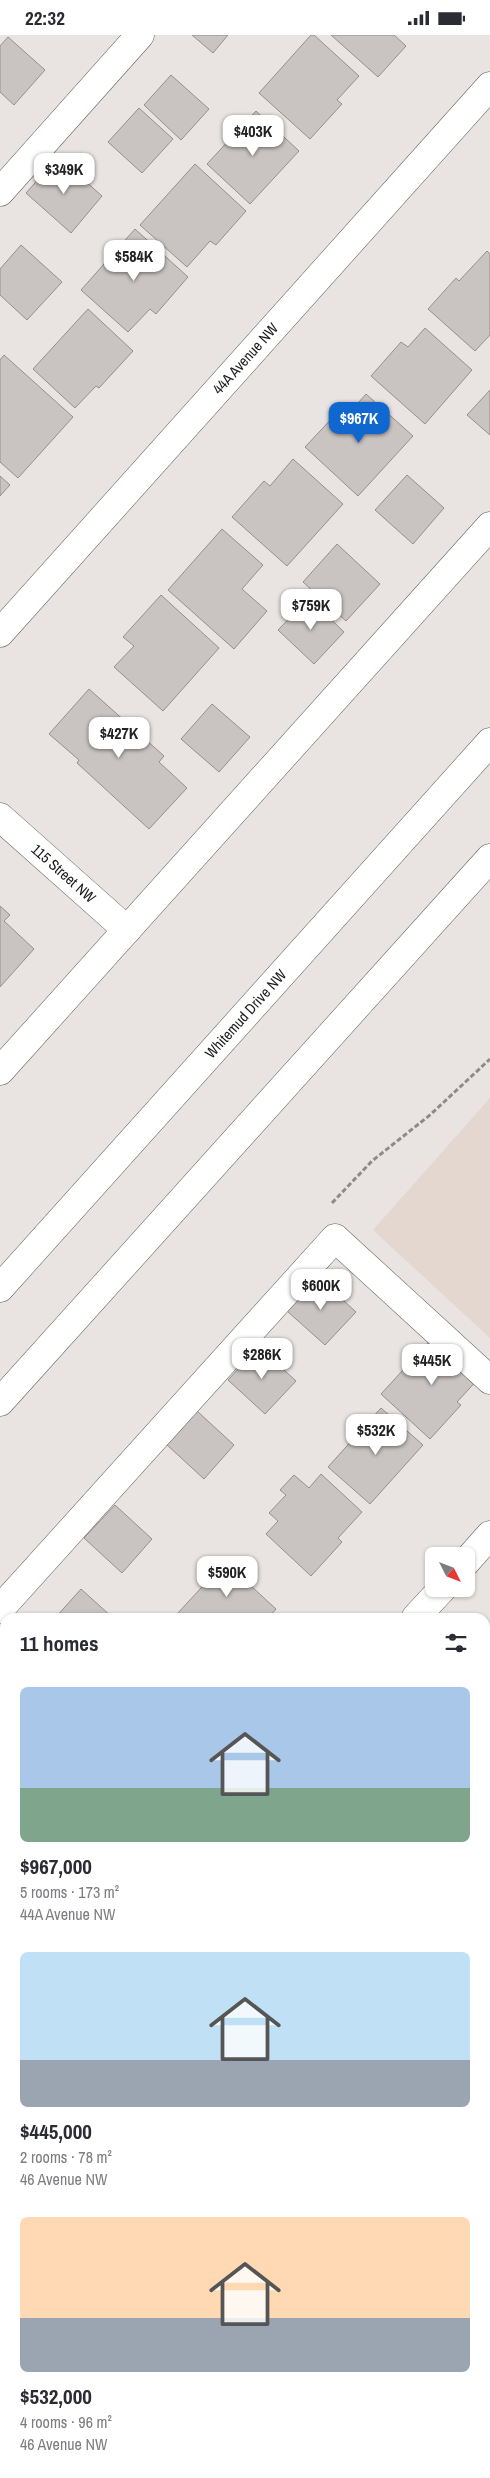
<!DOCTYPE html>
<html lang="en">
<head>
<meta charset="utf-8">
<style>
	:root { --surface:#fff; --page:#f2f2f3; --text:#2b2b33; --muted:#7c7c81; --accent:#1167d0 }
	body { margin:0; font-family:"Archivo Narrow",sans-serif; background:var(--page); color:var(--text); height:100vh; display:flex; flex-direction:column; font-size:19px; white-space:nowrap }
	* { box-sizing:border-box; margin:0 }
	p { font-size:16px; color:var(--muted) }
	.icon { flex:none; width:28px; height:28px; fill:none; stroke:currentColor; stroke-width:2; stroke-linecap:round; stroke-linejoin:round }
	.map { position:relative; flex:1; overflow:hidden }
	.sheet { position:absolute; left:0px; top:1578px; width:490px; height:866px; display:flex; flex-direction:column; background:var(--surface); border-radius:15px 15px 0 0; box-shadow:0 1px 4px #0004 }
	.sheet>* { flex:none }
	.needle { width:32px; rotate:132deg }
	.controls { position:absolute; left:425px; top:1512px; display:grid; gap:10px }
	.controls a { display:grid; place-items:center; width:50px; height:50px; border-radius:8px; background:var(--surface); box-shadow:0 1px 4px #0004; font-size:25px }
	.price { position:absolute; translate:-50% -42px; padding:0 11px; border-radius:10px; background:#fff; color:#222; font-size:16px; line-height:32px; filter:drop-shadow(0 1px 2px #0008) }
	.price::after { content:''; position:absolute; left:50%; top:30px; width:15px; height:11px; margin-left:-8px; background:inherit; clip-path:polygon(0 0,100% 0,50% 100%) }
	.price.current { background:var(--accent); color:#fff }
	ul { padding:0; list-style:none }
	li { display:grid; align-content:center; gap:10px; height:265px; padding:0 20px }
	li span { display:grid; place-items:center; height:155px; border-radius:8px; color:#555 }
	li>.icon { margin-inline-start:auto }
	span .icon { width:90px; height:90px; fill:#fffc; stroke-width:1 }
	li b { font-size:21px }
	h2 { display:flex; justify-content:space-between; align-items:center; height:60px; padding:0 20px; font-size:21px }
	.status { display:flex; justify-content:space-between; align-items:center; height:35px; padding:0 25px; background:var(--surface); direction:ltr }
	.status svg { height:14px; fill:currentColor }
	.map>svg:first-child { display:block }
</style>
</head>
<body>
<div class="status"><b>22:32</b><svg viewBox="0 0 49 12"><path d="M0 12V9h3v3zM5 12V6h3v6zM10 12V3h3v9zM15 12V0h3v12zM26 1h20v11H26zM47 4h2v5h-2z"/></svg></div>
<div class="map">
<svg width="490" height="2443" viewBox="0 0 490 2443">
	<rect width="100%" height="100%" fill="#e9e4e1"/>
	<path fill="#e4d7d0" d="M490,1063v240l-117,-108z"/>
	<g fill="#c9c3c1" stroke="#95908d">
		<path d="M192,0h36l-15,18z"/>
		<path d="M311,0h3l45,41 -22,24 5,4 -32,35 -51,-46z"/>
		<path d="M331,0h63l12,11 -28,31z"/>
		<path d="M8,2l37,33 -31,35 -14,-13v-46z"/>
		<path d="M171,40l38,34 -28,31 -37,-35z"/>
		<path d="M139,73l34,31 -31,34 -34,-31z"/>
		<path d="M256,76l43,40 -49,53 -43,-40z"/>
		<path d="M58,122l44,39 -31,37 -45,-40z"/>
		<path d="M195,129l51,47 -30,34 -6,-4 -23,26 -47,-42z"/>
		<path d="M135,194l53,48 -32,37 -6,-5 -22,23 -47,-42z"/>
		<path d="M21,210l41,37 -35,38 -27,-25v-26z"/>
		<path d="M487,216l3,3v81l-15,16 -47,-42 28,-31 3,3z"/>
		<path d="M88,274l45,42 -34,37 -3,-2 -21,22 -42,-39z"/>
		<path d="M425,293l47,42 -47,54 -54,-48 30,-34 7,5z"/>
		<path d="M4,320l69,62 -55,61 -18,-16v-102z"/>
		<path d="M490,355v45l-23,-20z"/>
		<path d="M366,359l47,42 -55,60 -53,-49 32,-34 7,6z"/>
		<path d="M293,424l50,45 -56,62 -55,-49 32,-36 6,5z"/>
		<path d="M407,440l37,33 -31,36 -38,-34z"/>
		<path d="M0,441l10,9 -10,11z"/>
		<path d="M222,494l41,36 -21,24 25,22 -33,38 -66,-59z"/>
		<path d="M337,509l43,40 -34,37 -43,-39z"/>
		<path d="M161,560l58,53 -56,63 -49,-44 20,-21 -11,-9z"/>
		<path d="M309,563l35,34 -30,32 -36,-34z"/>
		<path d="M89,654l75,67 -5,6 28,26 -38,41 -72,-66 2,-3 -30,-26z"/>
		<path d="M212,669l38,33 -31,35 -38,-33z"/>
		<path d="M0,871l10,9 -6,6 30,28 -34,38z"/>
		<path d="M318,1242l38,35 -31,33 -38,-34z"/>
		<path d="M436,1299l45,42 -24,26 4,3 -31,34 -49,-45z"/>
		<path d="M259,1312l37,34 -31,33 -37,-34z"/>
		<path d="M381,1373l42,37 -53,59 -42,-37z"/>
		<path d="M197,1376l37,34 -30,34 -38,-35z"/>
		<path d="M321,1439l41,38 -24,26 4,4 -31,34 -45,-42 12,-13 -9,-8 17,-18 -6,-5 14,-15 15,13z"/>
		<path d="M115,1470l37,34 -30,34 -38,-35z"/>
		<path d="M225,1527l51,47 -7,8h-89l-3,-3z"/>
		<path d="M81,1554l31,28h-56z"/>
		<path d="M0,1606l5,5v54l-4,4z"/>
		<path d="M485,1632l5,4v50l-5,6z"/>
		<path d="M5,1750v38l-5,-4v-28z"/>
		<path d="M0,1806l5,4v34l-5,5z"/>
		<path d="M490,1853v27l-5,-4v-17z"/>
		<path d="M485,2059l5,5v28l-5,5z"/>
		<path d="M490,2143v87l-5,5v-87z"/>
		<path d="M5,2171v93l-5,-5v-82z"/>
		<path d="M5,2337v56l-5,-4v-47z"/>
		<path d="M0,2399l5,4v15l-5,5z"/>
		<path d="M78,2439h19l5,4h-28z"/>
		<path d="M245,2439h43l5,4h-52z"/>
		<path d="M303,2439h36l-4,4h-28z"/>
	</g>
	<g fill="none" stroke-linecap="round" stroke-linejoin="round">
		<defs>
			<g id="minor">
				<path d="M0,157l140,-157"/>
				<path id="s1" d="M0,598l490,-547"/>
				<path id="s2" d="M0,782l127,113"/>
				<path d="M0,1036l490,-545"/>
				<path d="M466,1527l24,-27"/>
				<path d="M0,1574l335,-371 155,142"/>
				<path d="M416,1582l26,-28"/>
				<path d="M485,1760l5,5"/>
				<path d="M485,1959l5,-6"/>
				<path d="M0,2037l5,-5"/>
				<path d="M485,2431l5,-6"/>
				<path d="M39,2443l4,-4"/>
			</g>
			<g id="highway">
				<path id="s3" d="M0,1253l490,-546"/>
				<path d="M0,1367l490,-544"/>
			</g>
		</defs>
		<use href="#minor" stroke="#635f5c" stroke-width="29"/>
		<use href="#highway" stroke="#635f5c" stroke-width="29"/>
		<path stroke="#8f8b89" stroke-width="3" stroke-dasharray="5 2.5" stroke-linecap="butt" d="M332,1168l40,-42 58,-46 60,-56"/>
		<use href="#minor" stroke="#fff" stroke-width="28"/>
		<use href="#highway" stroke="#fff" stroke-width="28"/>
	</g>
	<g text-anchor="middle" stroke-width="4" stroke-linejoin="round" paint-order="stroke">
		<g font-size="15" fill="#1e1c1b" stroke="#e9e4e1">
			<text dy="5" stroke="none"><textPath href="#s1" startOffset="368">44A Avenue NW</textPath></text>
			<text dy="5" stroke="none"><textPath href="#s2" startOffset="85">115 Street NW</textPath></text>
			<text dy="5" stroke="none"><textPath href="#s3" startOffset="368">Whitemud Drive NW</textPath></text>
		</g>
	</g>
</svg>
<div class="controls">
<a><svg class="needle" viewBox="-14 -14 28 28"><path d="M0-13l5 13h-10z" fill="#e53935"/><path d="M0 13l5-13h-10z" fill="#7c7c81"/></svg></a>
</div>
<b class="price" style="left:253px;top:122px">$403K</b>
<b class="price" style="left:64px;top:160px">$349K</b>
<b class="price" style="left:134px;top:247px">$584K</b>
<b class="price current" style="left:359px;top:409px">$967K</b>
<b class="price" style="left:311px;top:596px">$759K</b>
<b class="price" style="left:119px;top:724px">$427K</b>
<b class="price" style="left:321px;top:1276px">$600K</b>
<b class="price" style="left:262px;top:1345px">$286K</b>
<b class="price" style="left:432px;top:1351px">$445K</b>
<b class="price" style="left:376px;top:1421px">$532K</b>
<b class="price" style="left:227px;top:1563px">$590K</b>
<section class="sheet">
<h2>11 homes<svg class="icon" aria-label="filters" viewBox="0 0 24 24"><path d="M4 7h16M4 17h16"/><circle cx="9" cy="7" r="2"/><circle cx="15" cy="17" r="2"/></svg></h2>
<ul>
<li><span style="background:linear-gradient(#a9c7e8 65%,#7fa58c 0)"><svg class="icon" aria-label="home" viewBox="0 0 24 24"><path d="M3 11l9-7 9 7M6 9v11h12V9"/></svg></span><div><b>$967,000</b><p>5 rooms · 173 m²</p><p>44A Avenue NW</p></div></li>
<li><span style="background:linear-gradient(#bfe0f5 70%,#9aa5b1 0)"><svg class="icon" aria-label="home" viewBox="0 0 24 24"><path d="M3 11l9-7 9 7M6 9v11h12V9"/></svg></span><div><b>$445,000</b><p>2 rooms · 78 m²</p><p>46 Avenue NW</p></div></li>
<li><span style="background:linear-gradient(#ffd9b3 65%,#9aa5b1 0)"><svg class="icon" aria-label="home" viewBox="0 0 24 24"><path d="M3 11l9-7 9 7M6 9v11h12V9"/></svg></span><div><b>$532,000</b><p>4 rooms · 96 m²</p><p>46 Avenue NW</p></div></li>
</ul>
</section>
</div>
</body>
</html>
